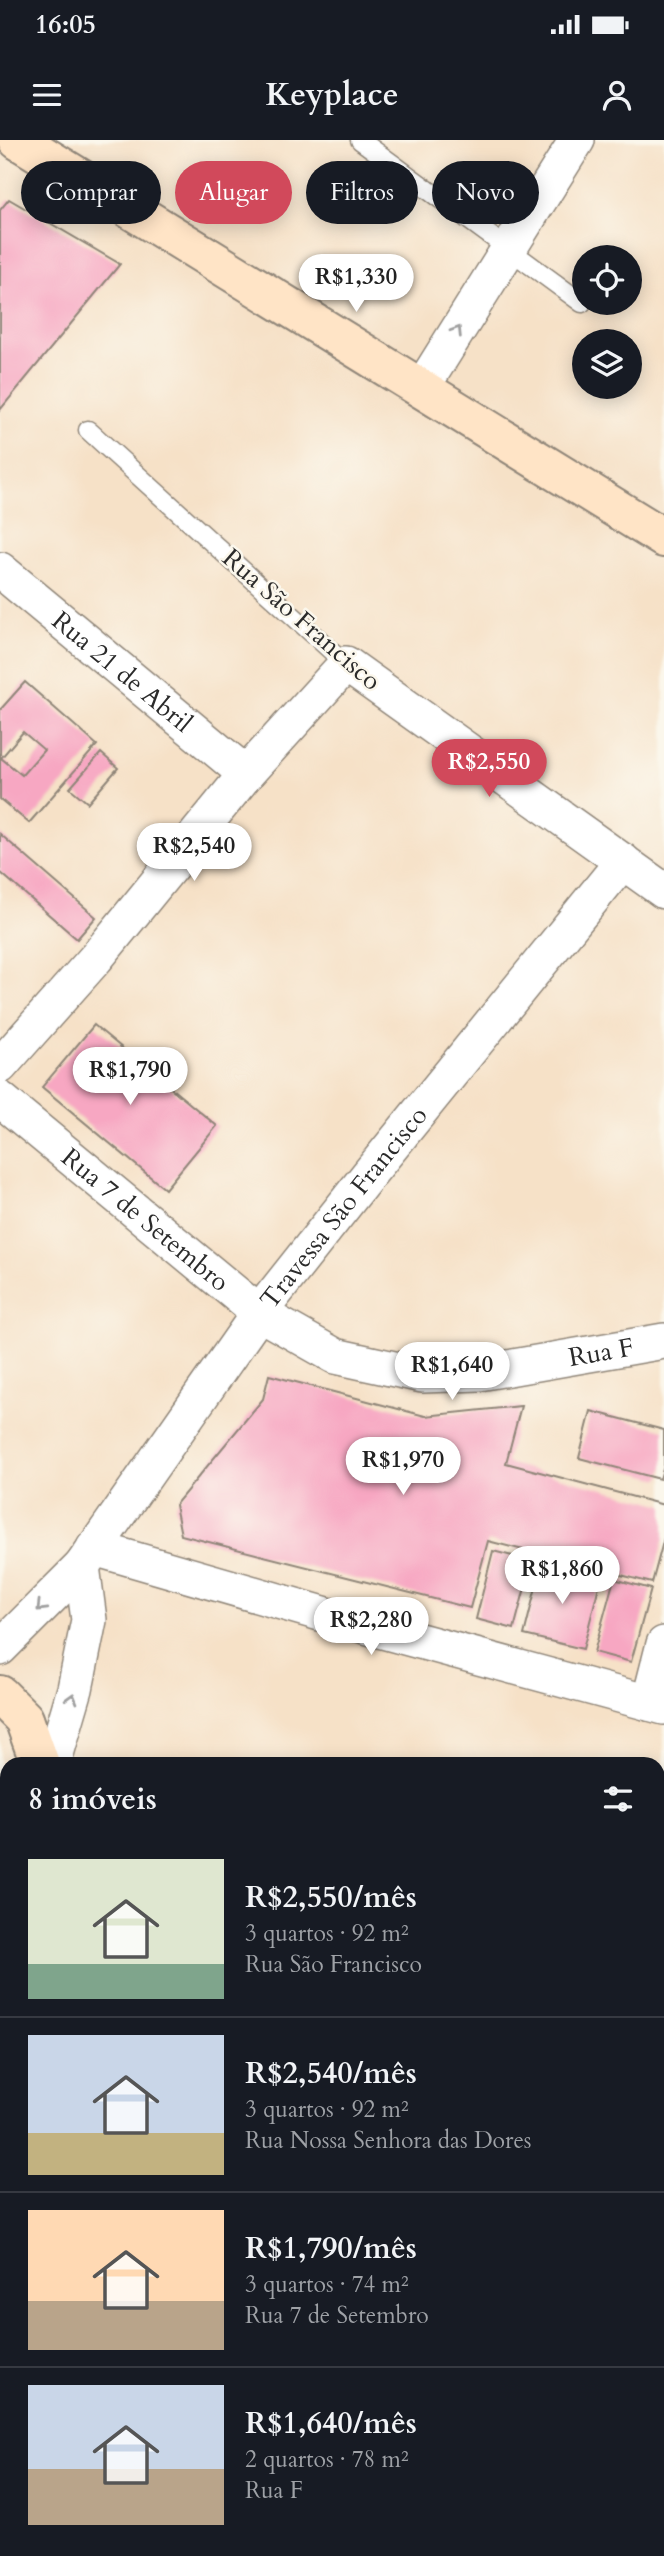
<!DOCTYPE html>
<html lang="pt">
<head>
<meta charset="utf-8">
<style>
	:root { --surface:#171b24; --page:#242831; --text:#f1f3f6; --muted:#9ea1a6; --line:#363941; --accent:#d1495b }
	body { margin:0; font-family:Cardo,serif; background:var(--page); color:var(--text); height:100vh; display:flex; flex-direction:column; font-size:26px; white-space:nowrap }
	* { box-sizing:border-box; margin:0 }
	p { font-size:23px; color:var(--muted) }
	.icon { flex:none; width:38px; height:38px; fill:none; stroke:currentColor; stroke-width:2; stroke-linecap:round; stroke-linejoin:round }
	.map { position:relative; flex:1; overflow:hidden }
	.panel { position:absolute; left:0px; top:1617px; width:665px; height:800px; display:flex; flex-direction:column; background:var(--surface); border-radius:21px 21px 0 0; box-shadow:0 4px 18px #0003 }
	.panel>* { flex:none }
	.top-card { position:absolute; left:21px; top:21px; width:623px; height:63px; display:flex; gap:14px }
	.fabs { position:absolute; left:572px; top:105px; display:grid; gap:14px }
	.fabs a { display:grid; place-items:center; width:70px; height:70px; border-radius:50%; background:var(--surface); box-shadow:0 4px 18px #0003; font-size:35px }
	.price { position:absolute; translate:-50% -60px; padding:0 16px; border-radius:24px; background:#fff; color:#222; font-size:23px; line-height:46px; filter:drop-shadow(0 2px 4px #0008) }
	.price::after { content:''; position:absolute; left:50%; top:42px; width:21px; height:16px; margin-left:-10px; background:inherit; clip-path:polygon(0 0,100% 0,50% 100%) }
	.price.current { background:var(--accent); color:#fff }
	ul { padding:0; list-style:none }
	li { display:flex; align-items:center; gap:21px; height:175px; padding:0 28px }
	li+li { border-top:2px solid var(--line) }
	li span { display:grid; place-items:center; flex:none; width:196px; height:140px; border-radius:0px; color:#555 }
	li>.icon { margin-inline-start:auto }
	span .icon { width:84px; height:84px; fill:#fffc; stroke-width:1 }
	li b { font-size:30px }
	h2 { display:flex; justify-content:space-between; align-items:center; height:84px; padding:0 28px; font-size:30px }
	.pill { padding:0 24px; border-radius:32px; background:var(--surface); box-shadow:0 4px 18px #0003; font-size:24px; line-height:63px }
	.pill.current { background:var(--accent); color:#fff }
	.status { display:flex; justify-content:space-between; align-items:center; height:49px; padding:0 35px; background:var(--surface); direction:ltr }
	.status svg { height:19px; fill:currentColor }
	header { display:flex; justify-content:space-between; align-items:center; height:91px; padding:0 28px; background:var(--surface); font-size:32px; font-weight:600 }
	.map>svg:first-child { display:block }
</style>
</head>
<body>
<div class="status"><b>16:05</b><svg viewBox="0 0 49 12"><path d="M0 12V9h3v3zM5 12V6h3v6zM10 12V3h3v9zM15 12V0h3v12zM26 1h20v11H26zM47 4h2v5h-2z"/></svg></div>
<header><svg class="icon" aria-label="menu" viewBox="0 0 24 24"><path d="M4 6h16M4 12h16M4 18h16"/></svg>Keyplace<svg class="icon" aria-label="person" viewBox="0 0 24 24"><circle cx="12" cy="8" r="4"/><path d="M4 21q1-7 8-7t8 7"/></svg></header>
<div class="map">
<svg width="664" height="2416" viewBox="0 0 664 2416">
	<rect width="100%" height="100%" fill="#fbf7ec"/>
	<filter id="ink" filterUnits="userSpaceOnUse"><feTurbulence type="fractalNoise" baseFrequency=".0143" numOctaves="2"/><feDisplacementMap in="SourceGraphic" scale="14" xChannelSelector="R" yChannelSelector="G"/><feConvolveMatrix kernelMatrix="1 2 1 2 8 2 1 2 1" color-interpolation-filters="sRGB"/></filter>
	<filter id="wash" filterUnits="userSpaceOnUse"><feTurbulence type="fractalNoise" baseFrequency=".00686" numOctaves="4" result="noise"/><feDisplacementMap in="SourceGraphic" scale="28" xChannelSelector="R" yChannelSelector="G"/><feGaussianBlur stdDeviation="1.57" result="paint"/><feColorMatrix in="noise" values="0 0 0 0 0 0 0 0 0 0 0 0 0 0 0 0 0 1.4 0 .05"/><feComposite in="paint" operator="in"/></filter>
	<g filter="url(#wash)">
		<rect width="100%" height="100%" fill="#f6e1c7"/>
		<g id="blocks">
			<g fill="#f7a7c2" fill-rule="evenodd">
				<path d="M9,59l111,65 -120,146v-200z"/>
				<path d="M25,542l72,63 -68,78 -29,-24v-89zM23,592l21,18 -22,25 -21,-17z"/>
				<path d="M101,613l17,15 -30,35 -18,-15z"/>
				<path d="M0,694l96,83 -19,22 -77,-67z"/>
				<path d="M94,885l123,101 -52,63 -123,-102z"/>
				<path d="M269,1235l156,41 96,-10 -15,57 158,42v33l-12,45 -164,-42 -18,67 -289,-73 -6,-30 88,-106z"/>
				<path d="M591,1271l73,19v36l-4,13 -81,-21z"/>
				<path d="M493,1411l39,10 -18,68 -38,-10z"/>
				<path d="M542,1423l59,15 -18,71 -59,-14z"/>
				<path d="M614,1439l37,10 -20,73 -37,-10z"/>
				<path d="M658,1954l6,1v98l-6,-5z"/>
				<path d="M225,2410h84l4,6h-91l-2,-3z"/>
			</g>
		</g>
	</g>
	<g filter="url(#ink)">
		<use href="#blocks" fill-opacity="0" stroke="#908679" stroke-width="2"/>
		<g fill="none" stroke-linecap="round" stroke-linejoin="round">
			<defs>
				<g id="lane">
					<path d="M360,0l222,163"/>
					<path d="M88,290l258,234"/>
					<path d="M149,2410l3,6"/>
					<path d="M6,2416l10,-6"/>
					<path d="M181,2416l10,-6"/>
				</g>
				<g id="street">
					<path d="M421,249l156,-249"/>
					<path id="s1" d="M0,430l246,204"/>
					<path d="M0,926l96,-108 150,-184 100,-110 318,227"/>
					<path id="s2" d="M0,959l259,214 76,43 87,19 57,-2 185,-32"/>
					<path d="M94,1408l285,82 285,77"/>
					<path id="s3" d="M0,1508l82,-82 177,-253 110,-139 254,-313"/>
					<path d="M649,1563l15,-59"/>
					<path d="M53,1624l22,-75 14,-69 -7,-54"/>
					<path d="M658,2107l6,5"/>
					<path d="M658,2326l6,-7"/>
					<path d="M584,2416l5,-6"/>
				</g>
				<g id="secondary">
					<path d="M18,0l646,398"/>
					<path d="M0,1555l24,24 16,45"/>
					<path d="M0,1690l7,2"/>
					<path d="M0,1760l7,2"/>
					<path d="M0,1821l7,-15"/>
					<path d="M658,1858l6,2"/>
					<path d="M0,1902l7,21"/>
					<path d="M658,1923l6,2"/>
					<path d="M0,2046l7,19"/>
					<path d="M0,2131l7,-4"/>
				</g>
			</defs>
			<use href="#lane" stroke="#908679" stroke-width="21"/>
			<use href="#street" stroke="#908679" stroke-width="38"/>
			<use href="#secondary" stroke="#908679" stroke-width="42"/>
			<use href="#lane" stroke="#fff" stroke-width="18"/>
			<use href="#street" stroke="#fff" stroke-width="35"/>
			<use href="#secondary" stroke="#ffe4c6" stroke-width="38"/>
		</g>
		<defs><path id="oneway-chevron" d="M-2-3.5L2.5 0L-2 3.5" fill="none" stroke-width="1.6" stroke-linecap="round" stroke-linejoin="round" transform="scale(1.75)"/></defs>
		<g stroke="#a0a0a0">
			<use href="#oneway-chevron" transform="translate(457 191) rotate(-58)"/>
			<use href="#oneway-chevron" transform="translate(41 1467) rotate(135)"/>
			<use href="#oneway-chevron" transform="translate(72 1558) rotate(-74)"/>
		</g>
	</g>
	<g text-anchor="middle" stroke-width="5" stroke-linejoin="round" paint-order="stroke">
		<g font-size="26" fill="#2b2b2b" stroke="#fbf7ec">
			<text transform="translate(302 479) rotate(41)" y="9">Rua São Francisco</text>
			<text dy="9" stroke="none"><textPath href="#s1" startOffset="159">Rua 21 de Abril</textPath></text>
			<text dy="9" stroke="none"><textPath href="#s3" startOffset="560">Travessa São Francisco</textPath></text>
			<text dy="9" stroke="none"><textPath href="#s2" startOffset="189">Rua 7 de Setembro</textPath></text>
			<text dy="9" stroke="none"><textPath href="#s2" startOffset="693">Rua F</textPath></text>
		</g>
	</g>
</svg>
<div class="fabs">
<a><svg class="icon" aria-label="locate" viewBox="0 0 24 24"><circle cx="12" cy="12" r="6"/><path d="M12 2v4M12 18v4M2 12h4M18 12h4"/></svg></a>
<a><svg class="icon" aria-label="layers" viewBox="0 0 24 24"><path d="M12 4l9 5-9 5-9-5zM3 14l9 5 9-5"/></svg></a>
</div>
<b class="price" style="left:356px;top:174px">R$1,330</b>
<b class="price current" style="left:489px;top:659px">R$2,550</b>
<b class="price" style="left:194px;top:743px">R$2,540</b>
<b class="price" style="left:130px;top:967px">R$1,790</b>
<b class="price" style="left:452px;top:1262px">R$1,640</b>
<b class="price" style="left:403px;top:1357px">R$1,970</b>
<b class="price" style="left:562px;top:1466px">R$1,860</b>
<b class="price" style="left:371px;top:1517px">R$2,280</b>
<div class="top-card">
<a class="pill">Comprar</a>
<a class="pill current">Alugar</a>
<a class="pill">Filtros</a>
<a class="pill">Novo</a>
</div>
<section class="panel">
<h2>8 imóveis<svg class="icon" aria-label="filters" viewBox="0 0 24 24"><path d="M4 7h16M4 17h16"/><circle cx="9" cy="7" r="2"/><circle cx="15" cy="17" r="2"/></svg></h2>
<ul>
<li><span style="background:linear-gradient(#dfe7d0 75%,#7fa58c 0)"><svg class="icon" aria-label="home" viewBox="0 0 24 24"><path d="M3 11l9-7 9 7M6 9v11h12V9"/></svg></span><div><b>R$2,550/mês</b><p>3 quartos · 92 m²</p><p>Rua São Francisco</p></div></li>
<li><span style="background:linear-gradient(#c9d6e8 70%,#c2b280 0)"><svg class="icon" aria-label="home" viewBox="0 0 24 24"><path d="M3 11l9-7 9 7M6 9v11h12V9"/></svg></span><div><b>R$2,540/mês</b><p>3 quartos · 92 m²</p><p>Rua Nossa Senhora das Dores</p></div></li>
<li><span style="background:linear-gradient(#ffd9b3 65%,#b9a48a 0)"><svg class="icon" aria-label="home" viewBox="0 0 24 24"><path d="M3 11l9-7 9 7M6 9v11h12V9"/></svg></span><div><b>R$1,790/mês</b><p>3 quartos · 74 m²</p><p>Rua 7 de Setembro</p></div></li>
<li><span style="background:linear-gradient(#c9d6e8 60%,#b9a48a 0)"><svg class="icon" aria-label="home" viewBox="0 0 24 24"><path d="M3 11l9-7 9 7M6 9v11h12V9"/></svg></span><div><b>R$1,640/mês</b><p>2 quartos · 78 m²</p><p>Rua F</p></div></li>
</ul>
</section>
</div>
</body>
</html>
